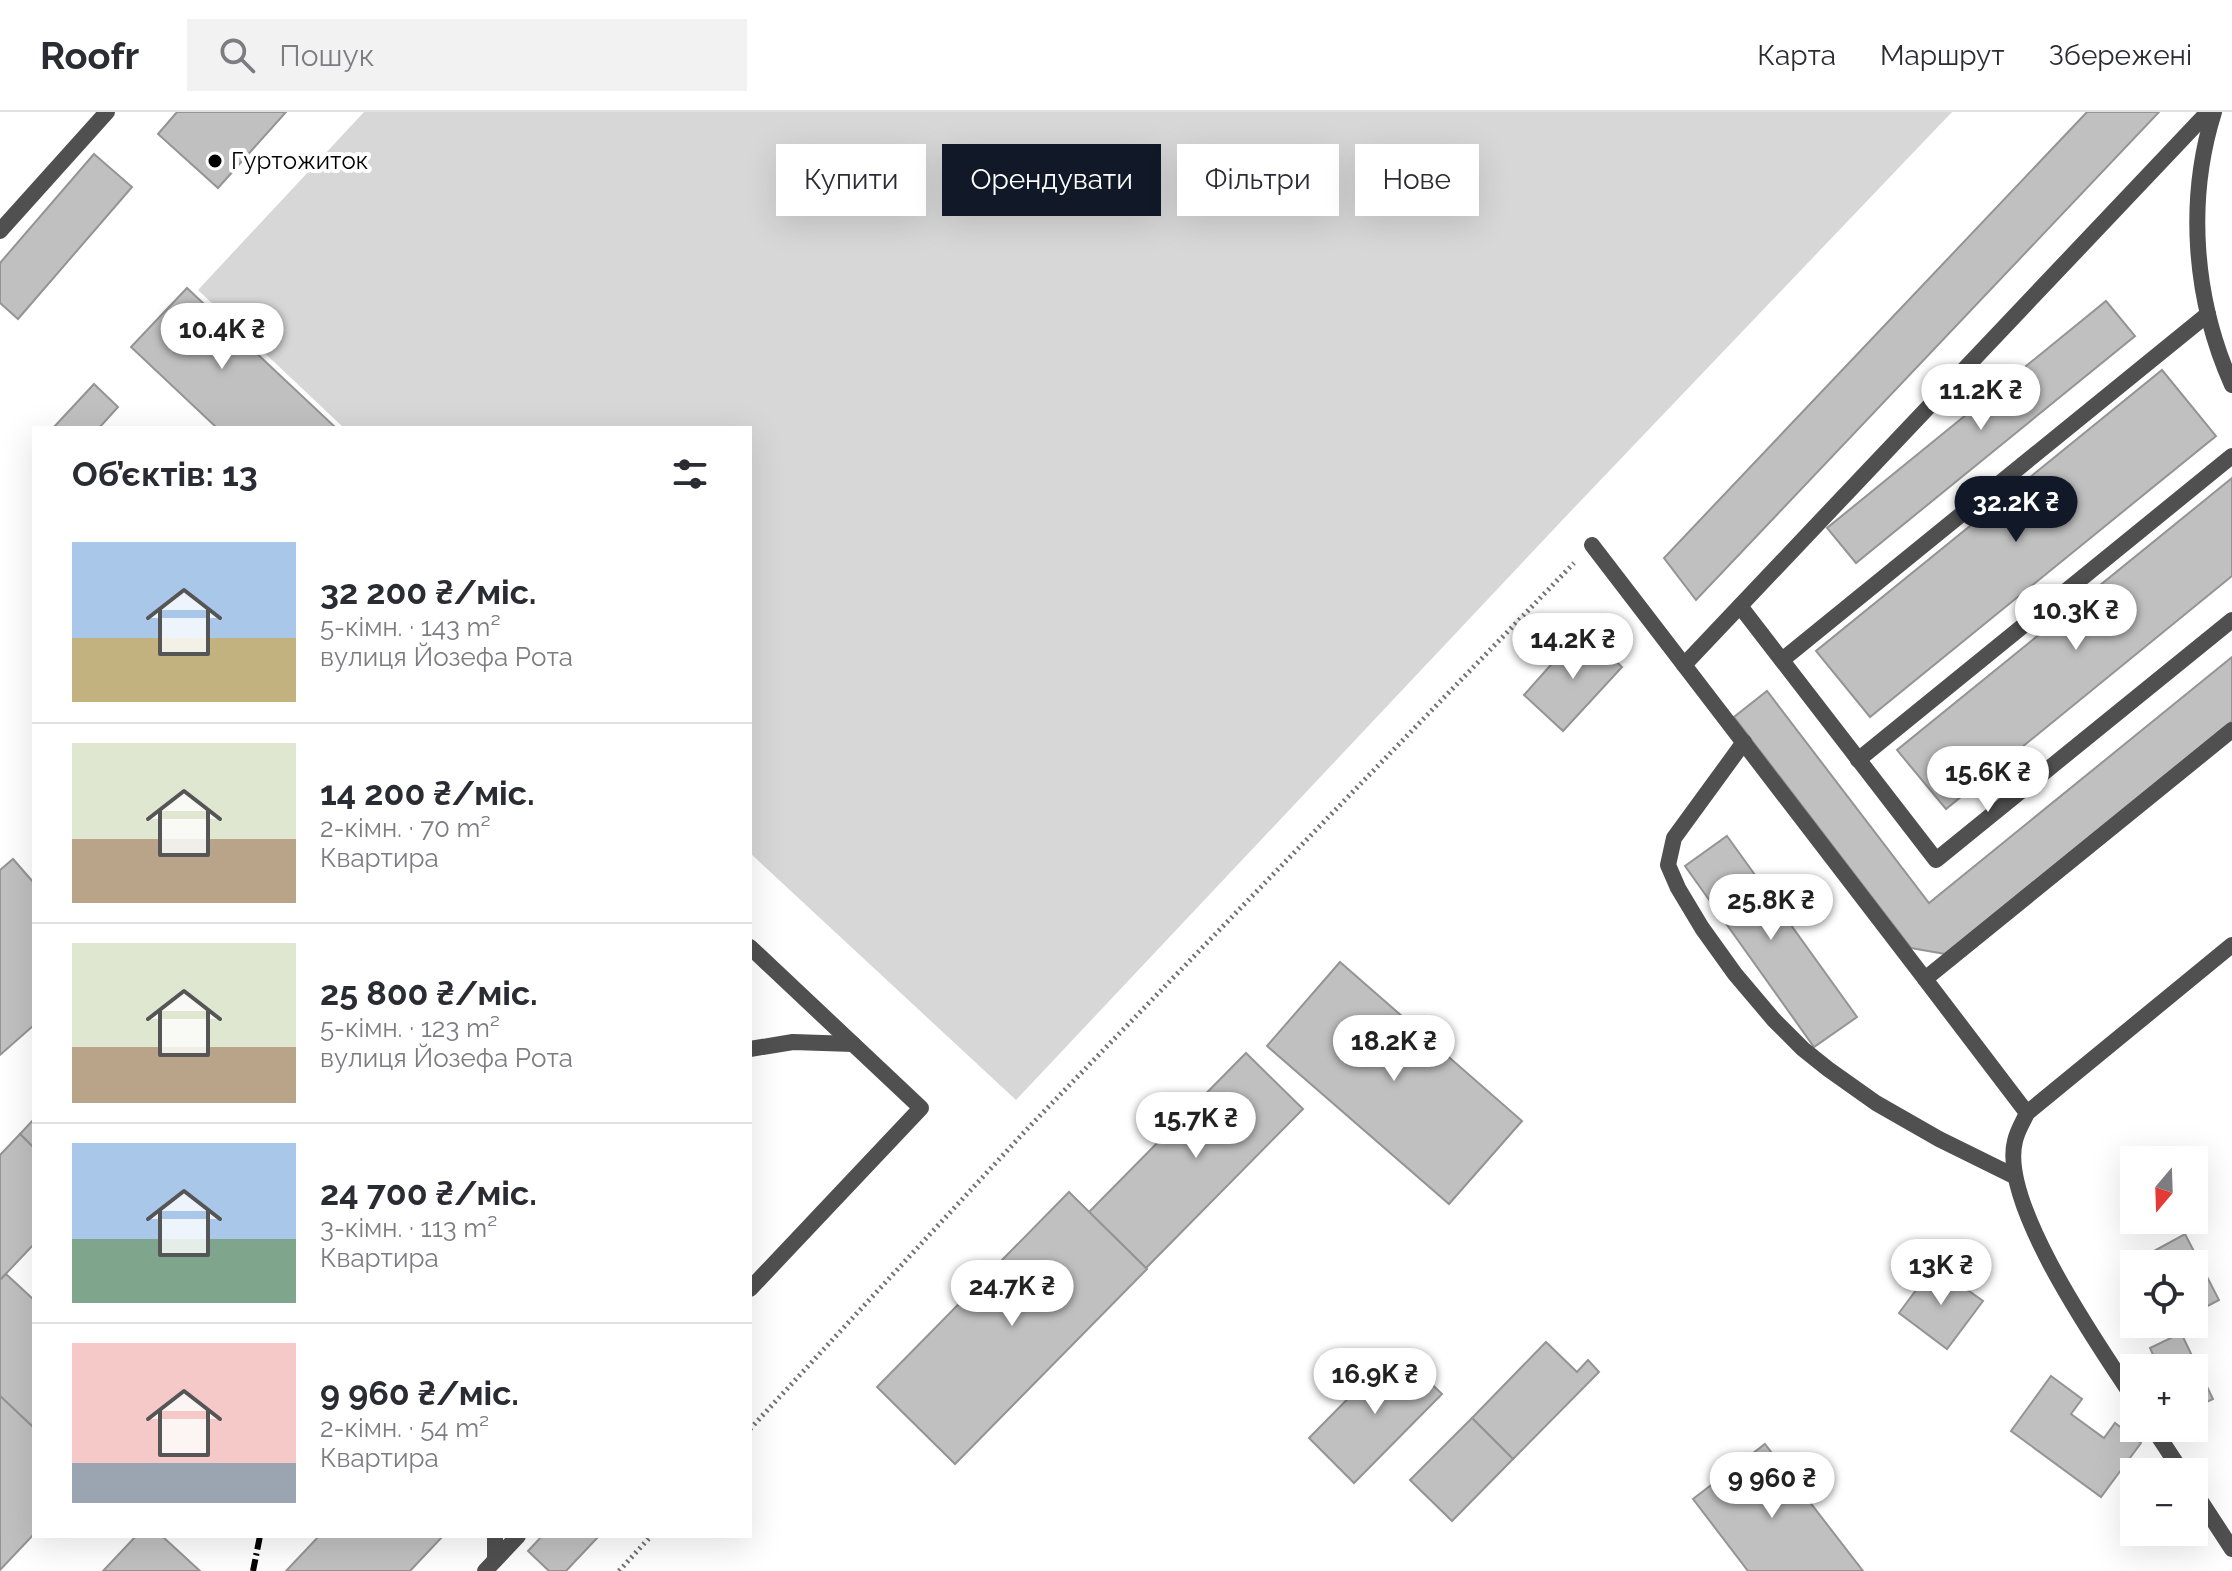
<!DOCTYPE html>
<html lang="uk">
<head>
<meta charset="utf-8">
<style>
	:root { --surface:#fff; --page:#f2f2f3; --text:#2b2b33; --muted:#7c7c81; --line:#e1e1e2; --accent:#111827 }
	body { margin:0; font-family:Raleway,sans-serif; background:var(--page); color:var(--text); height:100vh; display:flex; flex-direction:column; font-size:30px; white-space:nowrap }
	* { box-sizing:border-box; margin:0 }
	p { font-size:26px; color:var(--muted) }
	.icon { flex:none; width:44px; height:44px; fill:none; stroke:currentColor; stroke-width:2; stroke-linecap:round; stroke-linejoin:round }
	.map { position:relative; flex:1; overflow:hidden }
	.panel { position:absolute; left:32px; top:314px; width:720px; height:1112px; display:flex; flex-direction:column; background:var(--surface); border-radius:0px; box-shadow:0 8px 32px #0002 }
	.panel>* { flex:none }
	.guide { position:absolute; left:776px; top:32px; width:760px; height:72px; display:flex; gap:16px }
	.needle { width:52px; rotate:199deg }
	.tools { position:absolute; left:2120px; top:1034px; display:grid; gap:16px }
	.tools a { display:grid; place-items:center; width:88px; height:88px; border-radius:0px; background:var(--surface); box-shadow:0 8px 32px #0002; font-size:40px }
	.price { position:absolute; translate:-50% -68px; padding:0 18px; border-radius:28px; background:#fff; color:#222; font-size:26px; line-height:52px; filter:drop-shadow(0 2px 4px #0008) }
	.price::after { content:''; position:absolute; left:50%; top:48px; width:24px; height:18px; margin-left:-12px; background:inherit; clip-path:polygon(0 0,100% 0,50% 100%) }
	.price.selected { background:var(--accent); color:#fff }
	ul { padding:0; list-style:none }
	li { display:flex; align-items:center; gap:24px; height:200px; padding:0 40px }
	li+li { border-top:2px solid var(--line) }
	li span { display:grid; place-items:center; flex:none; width:224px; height:160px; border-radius:0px; color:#555 }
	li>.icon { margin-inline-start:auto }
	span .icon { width:96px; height:96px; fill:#fffc; stroke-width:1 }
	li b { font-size:34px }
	h2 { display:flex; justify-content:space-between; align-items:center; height:96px; padding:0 40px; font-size:34px }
	.pill { padding:0 28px; border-radius:0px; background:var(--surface); box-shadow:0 8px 32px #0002; font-size:28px; line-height:72px }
	.pill.selected { background:var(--accent); color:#fff }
	header { display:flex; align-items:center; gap:48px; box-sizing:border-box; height:112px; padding:0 40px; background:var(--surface); border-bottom:2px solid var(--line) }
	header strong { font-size:38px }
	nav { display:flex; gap:44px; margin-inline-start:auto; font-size:28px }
	.search { width:560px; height:72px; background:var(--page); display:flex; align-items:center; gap:20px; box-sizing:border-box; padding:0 28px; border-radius:0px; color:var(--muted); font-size:30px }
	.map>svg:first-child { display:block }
</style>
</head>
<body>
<header>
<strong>Roofr</strong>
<div class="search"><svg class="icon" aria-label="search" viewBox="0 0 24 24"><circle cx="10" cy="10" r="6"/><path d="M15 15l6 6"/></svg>Пошук</div>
<nav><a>Карта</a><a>Маршрут</a><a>Збережені</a></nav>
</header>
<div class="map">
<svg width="2232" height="1459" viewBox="0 0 2232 1459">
	<rect width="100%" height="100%" fill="#fff"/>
	<path fill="#d7d7d7" d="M364,0h1588l-382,400 -554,588 -266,-247v-425h-406l-146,-138z"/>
	<g fill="#c0c0c0" stroke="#949494" stroke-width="2">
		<path d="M177,0h109l-68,76 -60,-54z"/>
		<path d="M2087,0h72l-463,488 -32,-42z"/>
		<path d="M94,42l38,33 -114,132 -18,-16v-40z"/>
		<path d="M187,176l149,140h-119l-86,-81z"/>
		<path d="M2106,189l29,35 -279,227 -29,-35z"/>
		<path d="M2162,258l54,66 -346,281 -54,-66z"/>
		<path d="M94,272l24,23 -19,21h-46z"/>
		<path d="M2232,366v98l-286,233 -49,-59z"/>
		<path d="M1582,518l40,37 -59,64 -39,-36z"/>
		<path d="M2232,545v64l-287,233 -34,-6 -177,-231 33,-26 162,212z"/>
		<path d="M1727,724l130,181 -43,30 -129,-181z"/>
		<path d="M13,747l21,24v142l-34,30v-185z"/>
		<path d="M1340,850l182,159 -73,83 -182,-158z"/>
		<path d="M1246,941l57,56 -157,159 -57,-56z"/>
		<path d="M34,1007v29l-14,-14z"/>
		<path d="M20,1022l14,14v96l-34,36v-125z"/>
		<path d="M1069,1080l78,77 -192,195 -78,-77z"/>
		<path d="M2185,1122l34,66 -25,13v-49h-33l-7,-13z"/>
		<path d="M1934,1154l49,35 -36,48 -48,-36z"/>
		<path d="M6,1162l28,26v128l-34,-32v-116z"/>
		<path d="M2181,1221l32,66 -19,9v-40h-35l-9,-20z"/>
		<path d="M1546,1230l31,30 11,-12 11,12 -86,87 -41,-41z"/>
		<path d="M1396,1238l46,44 -88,89 -45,-45z"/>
		<path d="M2051,1264l31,23 -11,15 33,24 11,-15 26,20 -40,54 -90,-66z"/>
		<path d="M0,1284l34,32v106l-34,36z"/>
		<path d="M1472,1306l41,41 -61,62 -42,-41z"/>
		<path d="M1765,1332l98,127h-115l-55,-72z"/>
		<path d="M136,1424h26l38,35h-97z"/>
		<path d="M319,1424h124l-33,35h-124z"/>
		<path d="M542,1424h57l-33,35h-17l-21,-20z"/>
	</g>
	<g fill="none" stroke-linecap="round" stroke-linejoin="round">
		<g stroke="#727272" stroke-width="5" stroke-dasharray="2 4" stroke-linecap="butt">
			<path d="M750,1317l279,-302 545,-564"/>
			<path d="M619,1459l32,-35"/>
		</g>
		<g stroke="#505050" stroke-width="16">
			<path d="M2214,0c-28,89 -20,188 18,273"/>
			<path d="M0,119l107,-119"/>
			<path d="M1592,433l333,434"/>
			<path d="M1740,494l196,254 296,-240"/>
			<path d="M1782,548l426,-346"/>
			<path d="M1684,553l524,-553"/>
			<path d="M1744,630l-70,96 -6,27 10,23 24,40 33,46 39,46 29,29 25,20 48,34 63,36 75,37"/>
			<path d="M1858,648l374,-304"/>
			<path d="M750,835l171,161 -171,181"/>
			<path d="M750,937l43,-7 60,2"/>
			<path d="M2027,1001l205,-168"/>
			<path d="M495,1424v24"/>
			<path d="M485,1459l33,-35"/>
		</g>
		<g stroke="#505050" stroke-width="16">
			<path d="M2134,1287c-35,-53 -135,-196 -119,-258 2,-10 8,-19 12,-28l-102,-134 307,-249"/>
			<path d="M2153,1316l29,44"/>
			<path d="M2194,1379l38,58"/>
		</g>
		<path stroke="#000" stroke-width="6" stroke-dasharray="12 4 2 4" stroke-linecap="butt" d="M253,1459l7,-35"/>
	</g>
	<circle fill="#000" stroke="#fff" stroke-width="3" cx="215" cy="49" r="8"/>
	<g text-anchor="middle" stroke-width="8" stroke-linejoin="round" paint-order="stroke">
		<g font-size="24" fill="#000" stroke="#fff" text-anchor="start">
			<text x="231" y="57">Гуртожиток</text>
		</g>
	</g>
</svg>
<div class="tools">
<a><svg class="needle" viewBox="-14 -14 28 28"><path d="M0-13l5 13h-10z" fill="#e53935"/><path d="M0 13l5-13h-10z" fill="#7c7c81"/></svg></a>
<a><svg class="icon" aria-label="locate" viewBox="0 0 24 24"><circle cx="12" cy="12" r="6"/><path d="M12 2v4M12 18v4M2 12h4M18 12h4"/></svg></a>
<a>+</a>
<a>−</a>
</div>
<b class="price" style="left:222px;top:259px">10.4K ₴</b>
<b class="price" style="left:1981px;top:320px">11.2K ₴</b>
<b class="price selected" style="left:2016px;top:432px">32.2K ₴</b>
<b class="price" style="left:2076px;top:540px">10.3K ₴</b>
<b class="price" style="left:1573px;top:569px">14.2K ₴</b>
<b class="price" style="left:1988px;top:702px">15.6K ₴</b>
<b class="price" style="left:1771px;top:830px">25.8K ₴</b>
<b class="price" style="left:1394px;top:971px">18.2K ₴</b>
<b class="price" style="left:1196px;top:1048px">15.7K ₴</b>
<b class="price" style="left:1941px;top:1195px">13K ₴</b>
<b class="price" style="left:1012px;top:1216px">24.7K ₴</b>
<b class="price" style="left:1375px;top:1304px">16.9K ₴</b>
<b class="price" style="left:1772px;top:1408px">9 960 ₴</b>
<div class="guide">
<a class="pill">Купити</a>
<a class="pill selected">Орендувати</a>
<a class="pill">Фільтри</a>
<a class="pill">Нове</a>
</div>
<section class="panel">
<h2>Об’єктів: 13<svg class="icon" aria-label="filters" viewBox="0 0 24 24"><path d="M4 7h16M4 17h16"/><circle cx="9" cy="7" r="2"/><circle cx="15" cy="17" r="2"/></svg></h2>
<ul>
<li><span style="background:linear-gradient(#a9c7e8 60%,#c2b280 0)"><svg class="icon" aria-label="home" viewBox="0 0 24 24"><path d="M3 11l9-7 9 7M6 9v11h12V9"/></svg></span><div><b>32 200 ₴/міс.</b><p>5-кімн. · 143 m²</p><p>вулиця Йозефа Рота</p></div></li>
<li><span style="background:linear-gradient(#dfe7d0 60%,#b9a48a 0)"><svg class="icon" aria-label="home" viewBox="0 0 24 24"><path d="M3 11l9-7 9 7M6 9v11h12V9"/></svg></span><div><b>14 200 ₴/міс.</b><p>2-кімн. · 70 m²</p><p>Квартира</p></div></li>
<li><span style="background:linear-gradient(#dfe7d0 65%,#b9a48a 0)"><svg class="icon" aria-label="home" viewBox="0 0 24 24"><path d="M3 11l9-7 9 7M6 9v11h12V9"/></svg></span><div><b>25 800 ₴/міс.</b><p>5-кімн. · 123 m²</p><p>вулиця Йозефа Рота</p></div></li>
<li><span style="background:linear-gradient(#a9c7e8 60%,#7fa58c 0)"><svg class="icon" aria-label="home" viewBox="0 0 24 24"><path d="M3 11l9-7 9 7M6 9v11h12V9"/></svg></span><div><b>24 700 ₴/міс.</b><p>3-кімн. · 113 m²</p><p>Квартира</p></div></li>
<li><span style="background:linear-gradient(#f6c9c9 75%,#9aa5b1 0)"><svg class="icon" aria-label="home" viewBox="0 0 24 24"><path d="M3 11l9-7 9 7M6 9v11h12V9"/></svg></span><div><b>9 960 ₴/міс.</b><p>2-кімн. · 54 m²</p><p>Квартира</p></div></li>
</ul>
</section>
</div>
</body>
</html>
